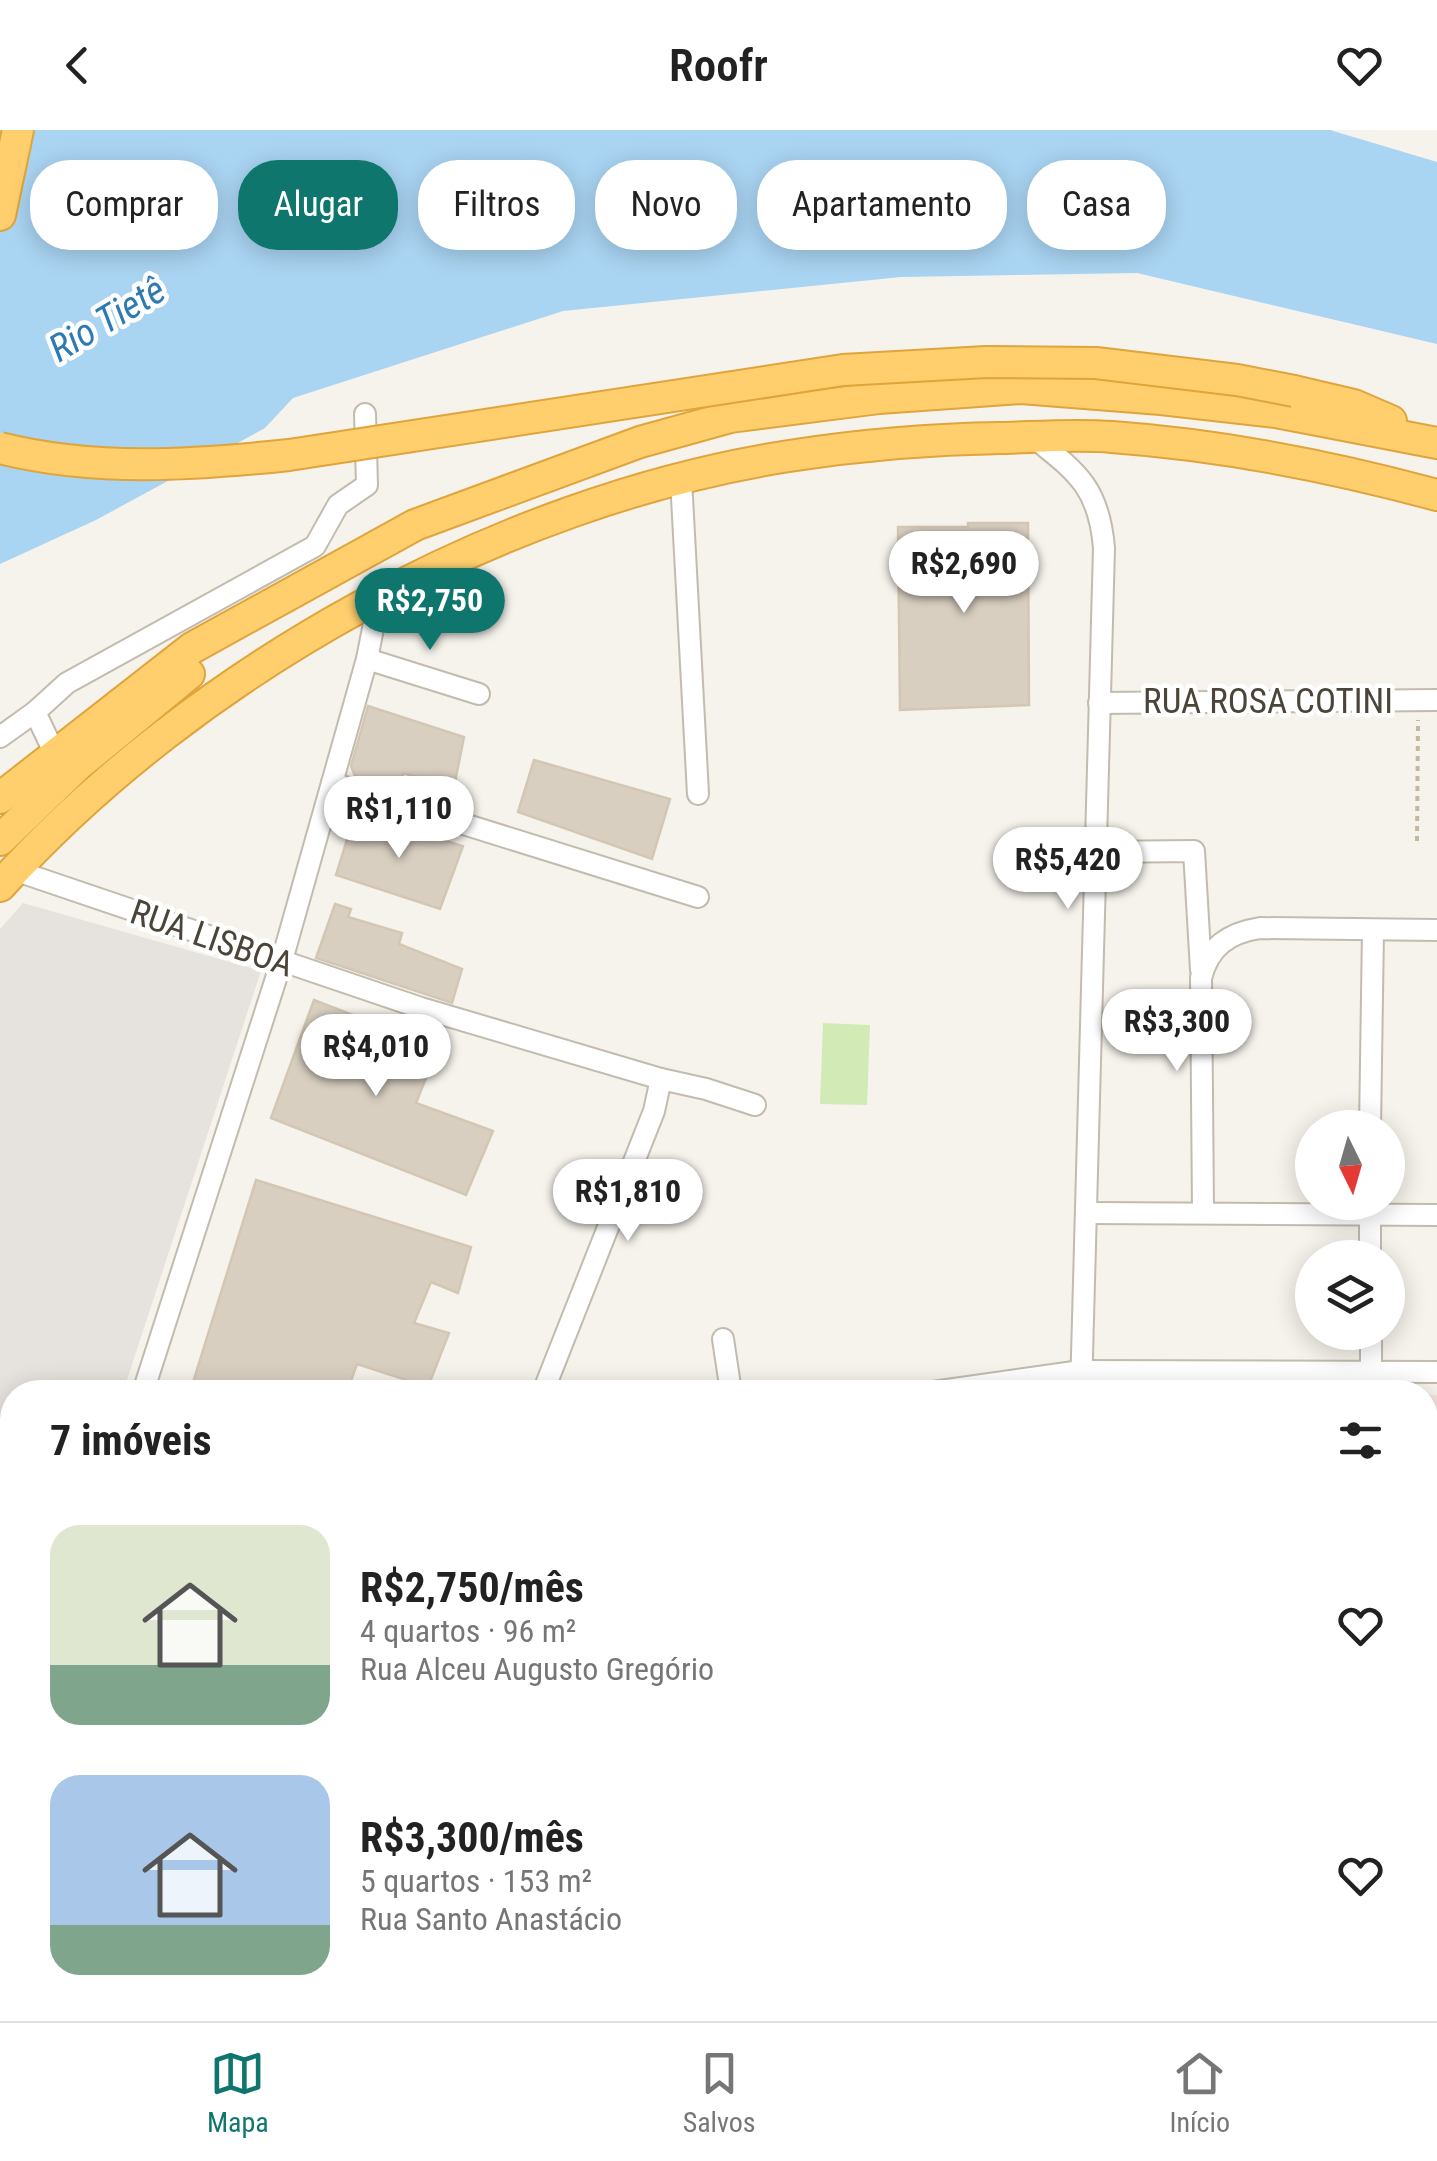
<!DOCTYPE html>
<html lang="pt">
<head>
<meta charset="utf-8">
<style>
	:root { --surface:#fff; --page:#f2f2f2; --text:#222; --muted:#767676; --line:#e0e0e0; --accent:#0f766e }
	body { margin:0; font-family:"Roboto Condensed",sans-serif; background:var(--page); color:var(--text); height:100vh; display:flex; flex-direction:column; font-size:38px; white-space:nowrap }
	* { box-sizing:border-box; margin:0 }
	p { font-size:32px; color:var(--muted) }
	.icon { flex:none; width:55px; height:55px; fill:none; stroke:currentColor; stroke-width:2; stroke-linecap:round; stroke-linejoin:round }
	.map { position:relative; flex:1; overflow:hidden }
	.details { position:absolute; left:0px; top:1250px; width:1438px; height:642px; display:flex; flex-direction:column; background:var(--surface); border-radius:40px 40px 0 0; box-shadow:0 5px 25px #0003 }
	.details>* { flex:none }
	.top-card { position:absolute; left:30px; top:30px; width:1378px; height:90px; display:flex; gap:20px }
	.needle { width:65px; rotate:175deg }
	.fabs { position:absolute; left:1295px; top:980px; display:grid; gap:20px }
	.fabs a { display:grid; place-items:center; width:110px; height:110px; border-radius:50%; background:var(--surface); box-shadow:0 5px 25px #0003; font-size:50px }
	.price { position:absolute; translate:-50% -85px; padding:0 22px; border-radius:35px; background:#fff; color:#222; font-size:32px; line-height:65px; filter:drop-shadow(0 2px 5px #0008) }
	.price::after { content:''; position:absolute; left:50%; top:60px; width:30px; height:22px; margin-left:-15px; background:inherit; clip-path:polygon(0 0,100% 0,50% 100%) }
	.price.active { background:var(--accent); color:#fff }
	ul { padding:0; list-style:none }
	li { display:flex; align-items:center; gap:30px; height:250px; padding:0 50px }
	li span { display:grid; place-items:center; flex:none; width:280px; height:200px; border-radius:30px; color:#555 }
	li>.icon { margin-inline-start:auto }
	span .icon { width:120px; height:120px; fill:#fffc; stroke-width:1 }
	li b { font-size:42px }
	h2 { display:flex; justify-content:space-between; align-items:center; height:120px; padding:0 50px; font-size:42px }
	.tag { padding:0 35px; border-radius:40px; background:var(--surface); box-shadow:0 5px 25px #0003; font-size:35px; line-height:90px }
	.tag.active { background:var(--accent); color:#fff }
	header { display:flex; justify-content:space-between; align-items:center; height:130px; padding:0 50px; background:var(--surface); font-size:45px; font-weight:600 }
	.tabs { display:flex; justify-content:space-around; align-items:center; height:140px; border-top:2px solid var(--line); background:var(--surface); font-size:28px; color:var(--muted) }
	.tabs a { display:grid; justify-items:center; gap:5px }
	.tabs .active { color:var(--accent) }
	.map>svg:first-child { display:block }
</style>
</head>
<body>
<header><svg class="icon" aria-label="back" viewBox="0 0 24 24"><path d="M15 5l-7 7 7 7"/></svg>Roofr<svg class="icon" aria-label="heart" viewBox="0 0 24 24"><path d="M12 20l-8-8c-3-5 5-10 8-4 3-6 11-1 8 4z"/></svg></header>
<div class="map">
<svg width="1437" height="1891" viewBox="0 0 1437 1891">
	<rect width="100%" height="100%" fill="#f6f3ec"/>
	<path fill="#e6e2dd" d="M23,773l238,68 -138,421h-111v58l-12,-2v-519z"/>
	<rect fill="#f6e3e0" x="1425" y="1265" width="12" height="56"/>
	<g fill="#d2eab5">
		<path d="M823,893l47,2 -3,80 -47,-1z"/>
		<rect x="1425" y="1321" width="12" height="68"/>
	</g>
	<path fill="#a9d4f2" d="M0,0h1330l107,32v182l-300,-71 -236,4 -338,34 -270,87 -28,30 -169,92 -96,44z"/>
	<g fill="#d8cfc1" stroke="#d3c7b4" stroke-width="2.5">
		<path d="M968,393h60l1,182 -129,5 -2,-183h70z"/>
		<path d="M368,576l96,31 -10,50 -51,-14 -3,17 -45,-14 -4,-10z"/>
		<path d="M534,630l136,39 -18,60 -134,-47z"/>
		<path d="M355,684l108,32 -23,63 -104,-34z"/>
		<path d="M335,774l16,5 -3,8 54,16 -3,11 63,25 -10,34 -136,-45z"/>
		<path d="M314,870l124,48 -22,55 77,28 -27,64 -195,-77z"/>
		<path d="M256,1050l215,67 -13,46 -27,-11 -17,41 35,10 -21,54 -71,-23 -10,28h-157z"/>
	</g>
	<g fill="none" stroke-linecap="round" stroke-linejoin="round">
		<defs>
			<g id="minor">
				<path d="M1033,307c45,36 66,51 71,111l-23,844"/>
				<path d="M681,349l17,315"/>
				<path d="M367,529l112,35"/>
				<path d="M1099,573l338,-3"/>
				<path d="M0,607l35,-25"/>
				<path d="M55,624l-20,-42 32,-29 248,-137 23,-41 29,-20 -2,-71"/>
				<path d="M332,653l366,114"/>
				<path d="M1094,722l100,-1 7,119"/>
				<path d="M14,740l407,138 240,71 45,10 49,16"/>
				<path d="M1370,998l3,-198"/>
				<path d="M1370,1075v53"/>
				<path d="M1203,1081l-2,-233c8,-32 28,-45 59,-50l177,2"/>
				<path d="M1087,1083l350,2"/>
				<path d="M1371,1202v60"/>
				<path d="M723,1209l8,53"/>
				<path d="M143,1262l139,-432 85,-301 12,-61"/>
				<path d="M543,1262l111,-281 7,-32"/>
				<path d="M933,1262l148,-21 356,1"/>
				<path d="M0,1337l12,3"/>
				<path d="M1425,1416h12"/>
				<path d="M745,1880l4,11"/>
				<path d="M165,1891l41,-11"/>
				<path d="M226,1891v-11"/>
				<path d="M708,1891l14,-11"/>
				<path d="M1427,1891l3,-135"/>
			</g>
			<g id="major">
				<path d="M0,1595l12,-6"/>
				<path d="M0,1624l12,-7"/>
				<path d="M1053,1891l1,-11"/>
			</g>
			<g id="highway">
				<path d="M0,85l18,-85"/>
				<path d="M1294,261l60,14 37,16"/>
				<path d="M0,668l192,-150 223,-123 225,-83 90,-25 149,-19 142,-10 140,11 115,13 161,31"/>
				<path d="M0,710l78,-75 111,-91"/>
				<path d="M0,756c194,-215 503,-386 789,-430 71,-11 141,-17 212,-18 37,-1 74,-4 111,-1 111,8 218,29 325,58"/>
			</g>
		</defs>
		<use href="#minor" stroke="#c2bbae" stroke-width="24"/>
		<use href="#major" stroke="#e6c16a" stroke-width="29"/>
		<use href="#highway" stroke="#e0a43c" stroke-width="34"/>
		<path stroke="#c4b79f" stroke-width="4" stroke-dasharray="5 5" stroke-linecap="butt" d="M1417,711l1,-121"/>
		<use href="#minor" stroke="#fff" stroke-width="20"/>
		<use href="#major" stroke="#ffe39c" stroke-width="25"/>
		<use href="#highway" stroke="#ffcf6e" stroke-width="30"/>
		<defs>
			<path id="highway-bridge" d="M0,318c95,24 193,17 289,7l554,-85 143,-8 110,1 141,17 57,11"/>
		</defs>
		<use href="#highway-bridge" stroke="#e0a43c" stroke-width="34" stroke-linecap="butt"/>
		<use href="#highway-bridge" stroke="#ffcf6e" stroke-width="30"/>
	</g>
	<g text-anchor="middle" stroke-width="9" stroke-linejoin="round" paint-order="stroke">
		<g font-size="35" fill="#4b4439" stroke="#fff">
			<text x="1268" y="583">RUA ROSA COTINI</text>
			<text transform="translate(212 808) rotate(19)" y="12">RUA LISBOA</text>
		</g>
		<g font-size="38" font-style="italic" fill="#2e7ab2" stroke="#fff">
			<text transform="translate(107 189) rotate(-31)" y="13">Rio Tietê</text>
		</g>
	</g>
</svg>
<div class="fabs">
<a><svg class="needle" viewBox="-14 -14 28 28"><path d="M0-13l5 13h-10z" fill="#e53935"/><path d="M0 13l5-13h-10z" fill="#767676"/></svg></a>
<a><svg class="icon" aria-label="layers" viewBox="0 0 24 24"><path d="M12 4l9 5-9 5-9-5zM3 14l9 5 9-5"/></svg></a>
</div>
<b class="price" style="left:964px;top:486px">R$2,690</b>
<b class="price active" style="left:430px;top:523px">R$2,750</b>
<b class="price" style="left:399px;top:731px">R$1,110</b>
<b class="price" style="left:1068px;top:782px">R$5,420</b>
<b class="price" style="left:1177px;top:944px">R$3,300</b>
<b class="price" style="left:376px;top:969px">R$4,010</b>
<b class="price" style="left:628px;top:1114px">R$1,810</b>
<div class="top-card">
<a class="tag">Comprar</a>
<a class="tag active">Alugar</a>
<a class="tag">Filtros</a>
<a class="tag">Novo</a>
<a class="tag">Apartamento</a>
<a class="tag">Casa</a>
</div>
<section class="details">
<h2>7 imóveis<svg class="icon" aria-label="filters" viewBox="0 0 24 24"><path d="M4 7h16M4 17h16"/><circle cx="9" cy="7" r="2"/><circle cx="15" cy="17" r="2"/></svg></h2>
<ul>
<li><span style="background:linear-gradient(#dfe7d0 70%,#7fa58c 0)"><svg class="icon" aria-label="home" viewBox="0 0 24 24"><path d="M3 11l9-7 9 7M6 9v11h12V9"/></svg></span><div><b>R$2,750/mês</b><p>4 quartos · 96 m²</p><p>Rua Alceu Augusto Gregório</p></div><svg class="icon" aria-label="heart" viewBox="0 0 24 24"><path d="M12 20l-8-8c-3-5 5-10 8-4 3-6 11-1 8 4z"/></svg></li>
<li><span style="background:linear-gradient(#a9c7e8 75%,#7fa58c 0)"><svg class="icon" aria-label="home" viewBox="0 0 24 24"><path d="M3 11l9-7 9 7M6 9v11h12V9"/></svg></span><div><b>R$3,300/mês</b><p>5 quartos · 153 m²</p><p>Rua Santo Anastácio</p></div><svg class="icon" aria-label="heart" viewBox="0 0 24 24"><path d="M12 20l-8-8c-3-5 5-10 8-4 3-6 11-1 8 4z"/></svg></li>
</ul>
</section>
</div>
<nav class="tabs">
<a class="active"><svg class="icon" aria-label="map" viewBox="0 0 24 24"><path d="M3 6l6-2 6 2 6-2v14l-6 2-6-2-6 2zM9 4v14M15 6v14"/></svg>Mapa</a>
<a><svg class="icon" aria-label="saved" viewBox="0 0 24 24"><path d="M7 4h10v16l-5-4-5 4z"/></svg>Salvos</a>
<a><svg class="icon" aria-label="home" viewBox="0 0 24 24"><path d="M3 11l9-7 9 7M6 9v11h12V9"/></svg>Início</a>
</nav>
</body>
</html>
